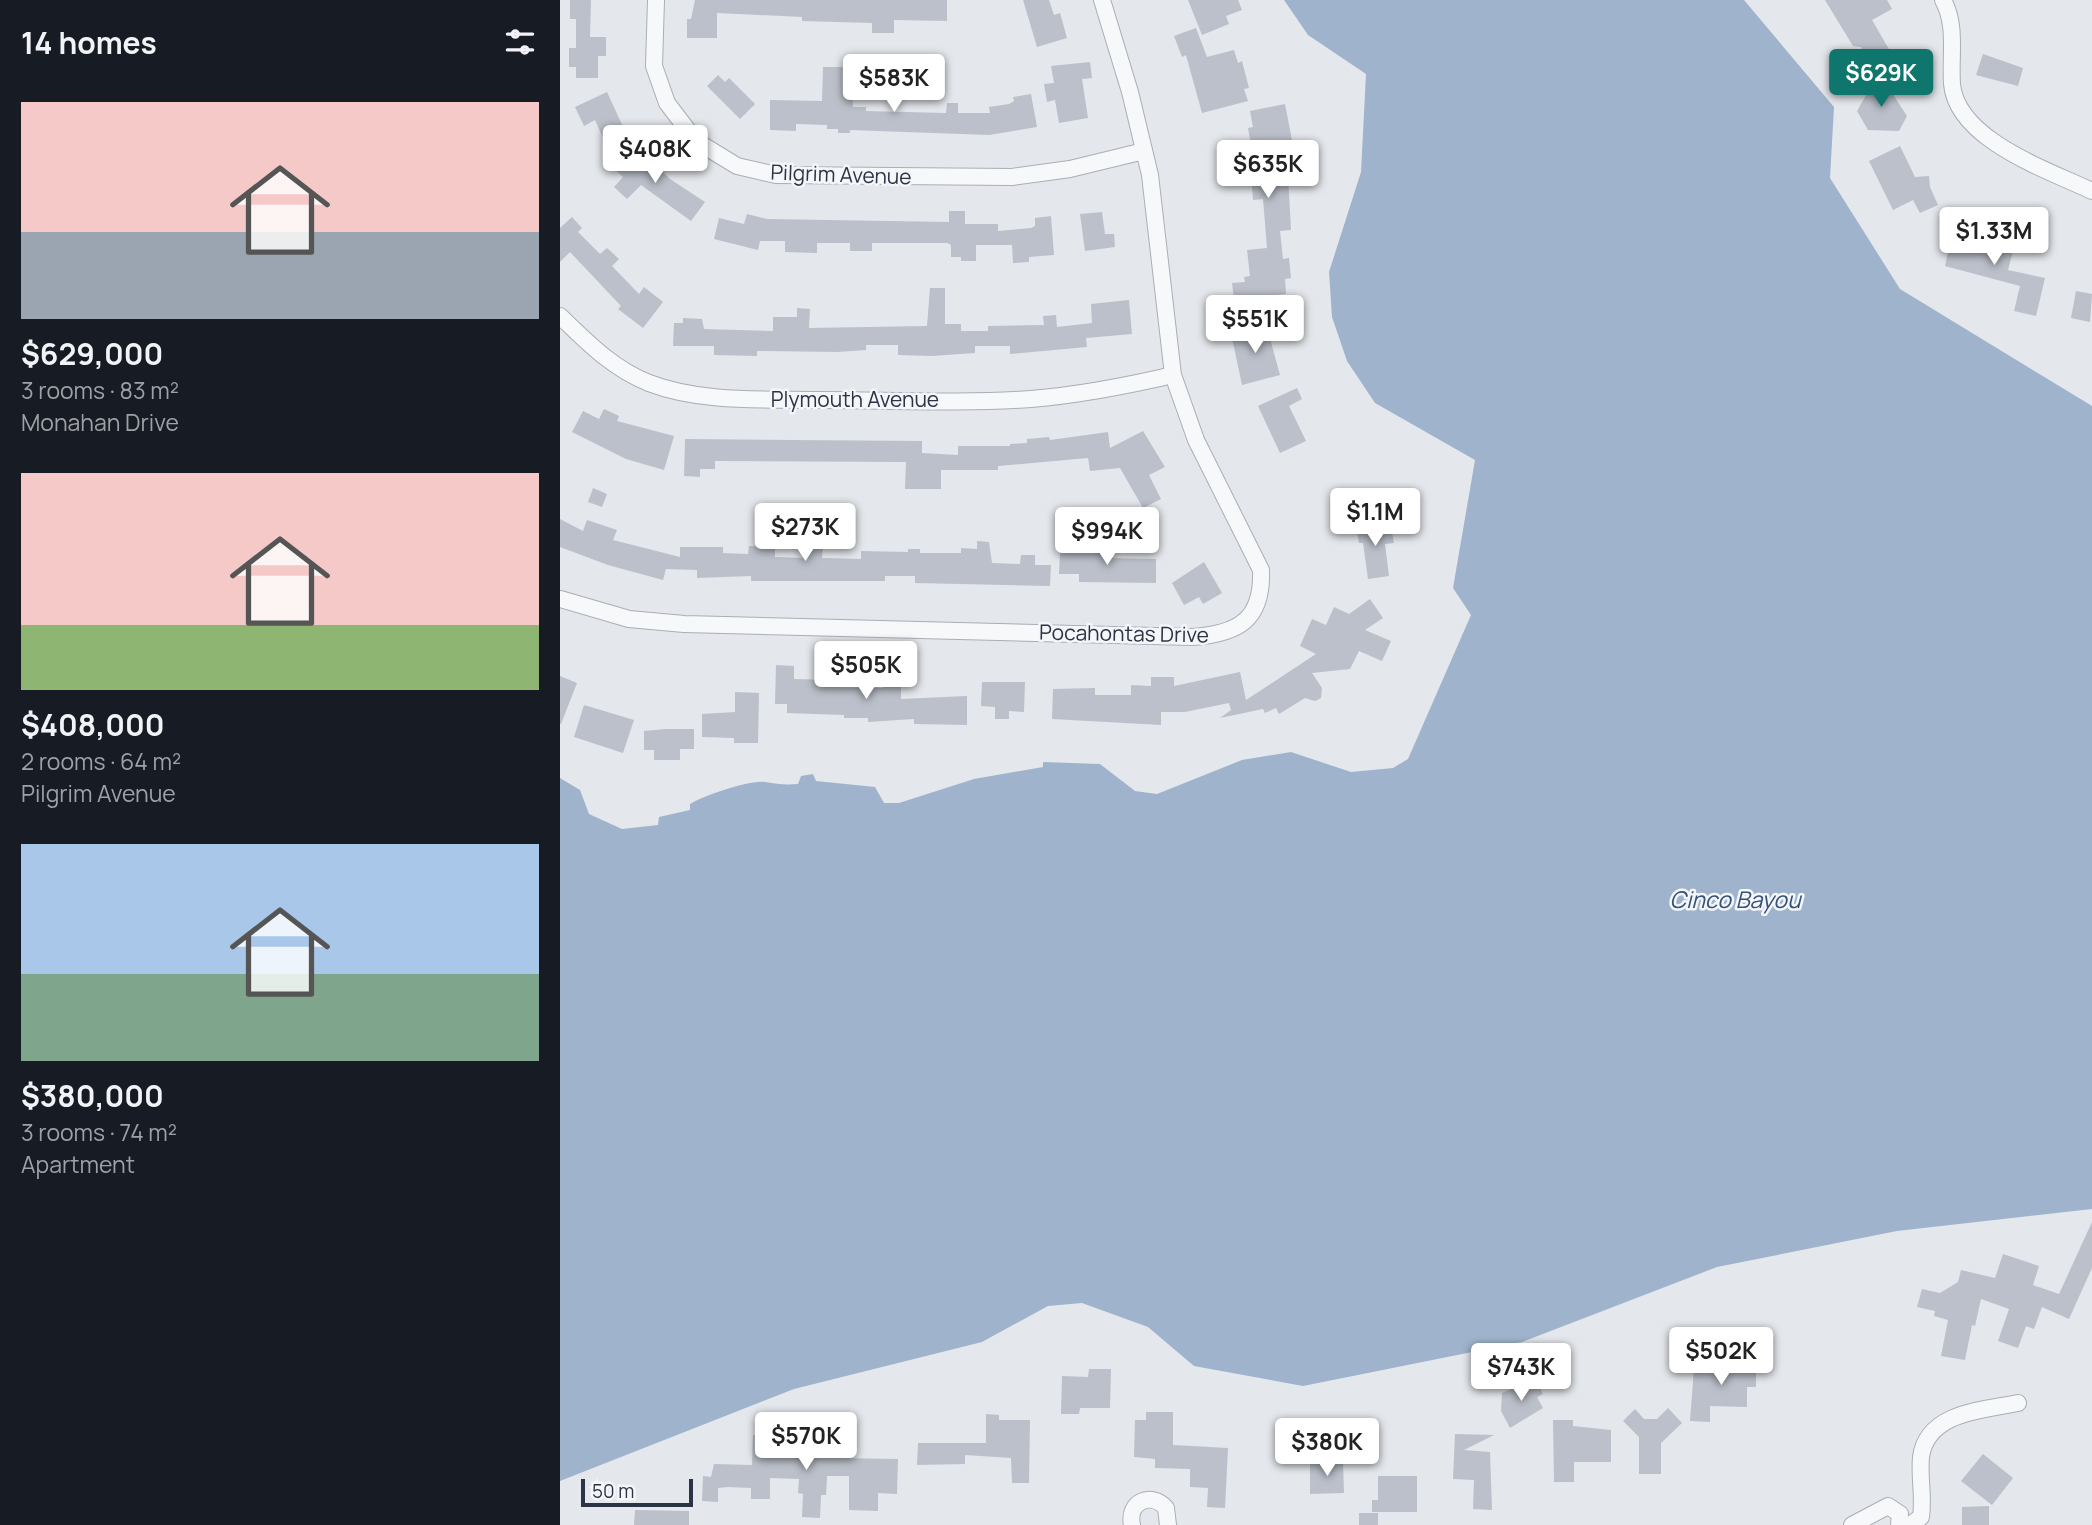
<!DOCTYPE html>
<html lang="en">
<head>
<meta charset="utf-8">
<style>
	:root { --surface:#171b24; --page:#20242c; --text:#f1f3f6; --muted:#9ea1a6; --accent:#0f766e }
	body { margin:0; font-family:Manrope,sans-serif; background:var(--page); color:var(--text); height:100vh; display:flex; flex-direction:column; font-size:26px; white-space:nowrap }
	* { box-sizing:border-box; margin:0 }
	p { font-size:23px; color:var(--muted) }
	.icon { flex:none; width:38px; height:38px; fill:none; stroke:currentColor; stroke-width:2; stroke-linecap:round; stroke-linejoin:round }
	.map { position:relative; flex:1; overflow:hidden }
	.sheet { display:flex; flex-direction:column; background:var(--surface); width:560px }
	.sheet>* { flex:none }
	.scale { position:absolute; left:21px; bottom:18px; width:112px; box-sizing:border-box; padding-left:7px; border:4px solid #2b3445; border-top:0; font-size:19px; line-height:24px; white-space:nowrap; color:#2b3445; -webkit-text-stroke:5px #f4f6f9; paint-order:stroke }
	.price { position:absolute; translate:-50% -60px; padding:0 16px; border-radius:7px; background:#fff; color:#222; font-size:23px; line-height:46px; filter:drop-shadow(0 2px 4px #0008) }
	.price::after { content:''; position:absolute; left:50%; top:42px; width:21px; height:16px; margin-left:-10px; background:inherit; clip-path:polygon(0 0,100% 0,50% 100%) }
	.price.active { background:var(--accent); color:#fff }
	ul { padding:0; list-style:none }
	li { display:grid; align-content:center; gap:14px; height:371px; padding:0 21px }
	li span { display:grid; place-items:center; height:217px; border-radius:0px; color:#555 }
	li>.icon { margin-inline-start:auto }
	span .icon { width:126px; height:126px; fill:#fffc; stroke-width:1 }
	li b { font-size:30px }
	h2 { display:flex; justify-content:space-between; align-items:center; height:84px; padding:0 21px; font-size:30px }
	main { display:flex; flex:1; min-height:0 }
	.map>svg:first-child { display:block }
</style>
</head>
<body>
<main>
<section class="sheet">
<h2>14 homes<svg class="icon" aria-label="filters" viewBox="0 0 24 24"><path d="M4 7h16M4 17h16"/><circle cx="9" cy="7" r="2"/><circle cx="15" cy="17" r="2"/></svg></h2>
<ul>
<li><span style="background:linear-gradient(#f6c9c9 60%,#9aa5b1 0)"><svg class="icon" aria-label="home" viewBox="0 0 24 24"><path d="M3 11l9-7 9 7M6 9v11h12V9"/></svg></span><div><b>$629,000</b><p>3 rooms · 83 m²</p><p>Monahan Drive</p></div></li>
<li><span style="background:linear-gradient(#f6c9c9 70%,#8fb573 0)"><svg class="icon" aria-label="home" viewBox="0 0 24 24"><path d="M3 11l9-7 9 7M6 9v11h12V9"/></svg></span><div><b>$408,000</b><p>2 rooms · 64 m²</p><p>Pilgrim Avenue</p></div></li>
<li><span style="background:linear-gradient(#a9c7e8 60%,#7fa58c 0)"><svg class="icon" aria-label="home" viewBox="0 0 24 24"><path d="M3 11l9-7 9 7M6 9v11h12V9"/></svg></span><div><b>$380,000</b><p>3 rooms · 74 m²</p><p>Apartment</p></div></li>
</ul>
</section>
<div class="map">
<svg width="1532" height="1525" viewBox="0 0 1532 1525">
	<rect width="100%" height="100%" fill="#e4e7ec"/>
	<path fill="#9fb4cc" d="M724,0h460l90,107 -4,71 70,111 192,117v803l-195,22 -180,36 -195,75 -219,44 -109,-20 -46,-39 -66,-24 -34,3 -66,36 -188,47 -234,92v-703l20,12 9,24 33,15 36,-4 1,-8 31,-7v-6c12,-8 61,-25 75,-22 12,2 20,3 33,2l3,-8 12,-2 3,7 59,6 9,16h15l75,-24 69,-12v-5l57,2 35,27 22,3 85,-34 49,-8 60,20 42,-4 15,-9 63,-144 -18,-27 22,-128 -100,-57 -28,-42 -15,-44 -3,-45 32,-100 5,-98 -58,-39z"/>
	<g fill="#bbc0ca">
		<path d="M10,0h21l-1,37h16v19h-8v22h-22v-11h-7v-19h7v-29h-6z"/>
		<path d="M135,0h252v21l-53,-1v13h-22v-10l-70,-2v-4l-85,-4v25h-30v-19h4z"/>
		<path d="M463,0h26l5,15 6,-2 7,25 -30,9z"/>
		<path d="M628,0h50l4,10 -16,6 3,8 -27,11z"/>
		<path d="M1265,0h62l5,9 -20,11 22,38 -19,12 -14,-23 -8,-1z"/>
		<path d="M636,28l11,29 27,-7 4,13 4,-2 7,27 -5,1 4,12 -46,12 -16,-58 -4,2 -8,-21z"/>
		<path d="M1423,54l40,14 -5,18 -42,-11z"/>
		<path d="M530,62l2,16 -10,1 6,39 -29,5 -4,-23 -8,2 -3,-18 10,-1 -3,-17z"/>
		<path d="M263,67h28l2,40h13v4l80,2 1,-10h11v10h32l-1,-6 20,-3 5,-3 -1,-4 18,-3 6,33 -48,8 -139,-5v3h-12v-4h-11v-4l-31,-1v7l-26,-1v-30l52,1z"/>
		<path d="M1319,73l28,43 -8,15 -31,-1 -11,-19z"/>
		<path d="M158,75l7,7 4,-4 26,26 -15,15 -33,-33z"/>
		<path d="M47,92l17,37 -21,9 -8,-18 -11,6 -9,-19z"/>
		<path d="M725,104l7,36 -4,1 3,15 -4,1 4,73 -11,1 3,28 6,-1 2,20 -6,1 1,15 -52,5 -2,-16 13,-1 -1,-5 6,-1 -3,-26 20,-2 -4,-49 -10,1 -3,-36 -17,4 -3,-18 21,-5 -3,-17 5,-1 -3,-16z"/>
		<path d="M1340,146l15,31 14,-1 1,11 8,18 -18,8 -7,-13 -20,10 -24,-49z"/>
		<path d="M67,150l13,13 7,-7 23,23 35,23 -14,19 -50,-36 -14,14 -13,-12 9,-10 -12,-11z"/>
		<path d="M389,211h16v13h33v7l33,-3 4,-2v-8l16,-2 3,39 -25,2v5l-16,1 -1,-18h-36v16h-15v-4h-10v-12l-3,-2h-76v8h-22v-8h-33v10l-32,-1v-11h-25l-2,9 -44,-11 5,-21 25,6 3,-10 20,5 182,3z"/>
		<path d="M542,212l3,22h9l1,13 -30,4 -5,-37z"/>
		<path d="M12,217l10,11 -4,4 22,22 7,-6 12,11 -7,7 27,28 5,-7 19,15 -20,26 -25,-19 3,-3 -51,-54 -10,10v-34z"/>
		<path d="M1393,230l61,17 -6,23 37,8 -9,38 -22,-5 6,-25 -75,-20z"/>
		<path d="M370,288h15v36h16v7h27v-5l56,-1 -1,-9 13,-1 1,12 35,-4 -1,-19 38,-4 3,34 -46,4 1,9 -77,7v-8h-35v7l-43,3 -34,-1v-10h-32v5l-29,2 -80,-1v5l-43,-1v-9h-41l1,-23h9v-5l19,1 2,10 69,2v-14h24v-9l13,1 -1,19 118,-2z"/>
		<path d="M1516,291l16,3 -2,28 -19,-4z"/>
		<path d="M706,324l14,51 -38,10 -11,-52z"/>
		<path d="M737,388l5,11 -13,7 17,35 -26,12 -22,-47z"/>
		<path d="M44,409l15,7 -2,5 57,15 -10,34 -38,-11 -54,-27 11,-21 16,8z"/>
		<path d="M583,431l22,36 -16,8 12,24 -18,9 -23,-40 -30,3 -2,-13 -90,8v4h-57v19h-36l1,-27 -191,-1v8h-15v8l-16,-1 1,-37 237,2v12l36,2v-9h52v-2l17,-1v-4l22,-2 1,3 58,-8 2,16z"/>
		<path d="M33,488l14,6 -5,13 -14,-5z"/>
		<path d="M0,519l23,12 4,-11 30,10 -4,10 67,17v-10h43v6l25,1 1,-8 26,1v10l31,1v-12h17l-1,12 39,1v-8l47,1v-3h12v4h41v-5l16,1v-8l12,1 3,21 28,1 1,-9h14v10h16l-1,21 -135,-3v-7h-30v5h-134v-5l-54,2v-8l-31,-1 -3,11 -55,-15 -48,-18z"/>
		<path d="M823,523v5l8,-1 3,16 -9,1 4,32 -21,3 -5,-36h-4l-3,-17z"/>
		<path d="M520,546h27v12l49,1v24l-77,-1v-8h-20l1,-22h20z"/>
		<path d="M644,562l18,31 -19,11 -4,-7 -15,8 -12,-22z"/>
		<path d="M810,599l13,19 -18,12 26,11 -9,20 -23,-10 -9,18 -38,4 10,15 -1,10 -6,3 -10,-3 -26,16 -3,-6 -11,5 -2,-4 -43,9 11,-8 -2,-7 -44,9h-24v13l-109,-6 1,-30 42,-1v7h36v-10l20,1v-9h23v9l66,-14 6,28 70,-46 -16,-8 12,-27 14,6 8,-18 15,7z"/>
		<path d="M216,665l18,1v13l39,1v7l50,1v-16h18v27l66,-3v29l-53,-1v-5l-46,3v-4h-24v-3l-57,-2v-9h-12z"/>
		<path d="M0,676l17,7 -16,41h-1z"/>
		<path d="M422,682h43l-1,30 -15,-1v8h-14v-12l-14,-1z"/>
		<path d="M175,692l24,1 -1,50h-24v-5l-32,-1v-23l33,-2z"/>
		<path d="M24,705l50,15 -11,33 -49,-16z"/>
		<path d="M106,729h28v20h-14v11h-26v-10h-10v-19z"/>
		<path d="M1532,1222v46l-23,51 -27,-12 -8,22 -8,-3 -8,22 -20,-7 11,-32 -28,-10 -6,27 -3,-1 -7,35 -24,-4 7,-36 -14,-4 1,-5 -18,-4 5,-18 18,4 18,-11 3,-12 34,8 8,-24 36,12 -6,19 26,9z"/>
		<path d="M1151,1359h36v6h9v22h-9v20l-37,-1v16l-20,-1 4,-53h17z"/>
		<path d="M529,1369h22l-1,39h-30l-1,6h-18l1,-38 26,1z"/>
		<path d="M975,1379l8,15 -6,3 6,11 -33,20 -9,-17 1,-18z"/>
		<path d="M1108,1408l14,15 -21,20v31h-22v-37l-16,-16 12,-12 9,10h13z"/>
		<path d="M586,1412h27v33l55,3 -3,60 -18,-1 1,-19 -18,-1v-18l-35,-1v-9l-21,-2 1,-37h11z"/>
		<path d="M426,1414l13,1v5h31l-1,63h-17l-1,-25 -46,-3v9l-48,1 1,-22h68z"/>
		<path d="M993,1420h20v6l38,4v32h-37v20h-20z"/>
		<path d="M238,1432l38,1v25l62,1 -1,35 -19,-1v18l-29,-1v-34h-22l-1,19h-5l-1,23 -18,-1 1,-23 -5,-1 1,-14 -29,-1v21h-19v-11l-23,-1 -10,1v14l-16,-1 1,-25 8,1 3,-13 38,1 1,-30 45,1z"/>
		<path d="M895,1434l39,1 -30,15 26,2 2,58 -19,-1 1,-29 -21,-1z"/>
		<path d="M1423,1454l30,24 -21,27 -31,-24z"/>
		<path d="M783,1462l1,31 -34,1v-31z"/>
		<path d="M818,1476h39v36h-45v-12h6z"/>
		<path d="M1429,1506v19h-27v-18z"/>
		<path d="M75,1510l54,1v14h-55z"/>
		<rect x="799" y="1513" width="19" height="12"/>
	</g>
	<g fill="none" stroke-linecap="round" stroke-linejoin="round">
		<defs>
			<g id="street">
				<path d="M96,0l-2,66 13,37 29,38 41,25 39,9 236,2 58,-8 74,-18"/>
				<path d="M1383,0c14,25 7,56 9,84 5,56 96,86 140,107"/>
				<path d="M0,316c27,26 53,53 89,67 52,20 114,16 169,17 70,0 142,4 213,-1 48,-4 95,-13 142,-24"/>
				<path d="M0,599l69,20 55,5 508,13c46,-3 71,-17 69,-67l-65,-130 -23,-65 -23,-200 -20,-83 -28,-92"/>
				<path d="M572,1525c-5,-23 19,-34 34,-17l2,17"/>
				<path d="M1292,1525l36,-19 12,8 -1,11"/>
				<path d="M1350,1525l11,-8c3,-20 -2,-40 0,-60 6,-45 62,-47 97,-54"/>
			</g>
		</defs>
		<use href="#street" stroke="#a9aeb7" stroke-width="18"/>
		<use href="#street" stroke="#f7f8fa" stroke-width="16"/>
	</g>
	<g text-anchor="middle" stroke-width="5" stroke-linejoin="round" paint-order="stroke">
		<g font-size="21" fill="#2b3445" stroke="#f4f6f9">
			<text transform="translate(281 175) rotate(2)" y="7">Pilgrim Avenue</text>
			<text x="295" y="407">Plymouth Avenue</text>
			<text transform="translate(564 634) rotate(1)" y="7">Pocahontas Drive</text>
		</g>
		<g font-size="23" font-style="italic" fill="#34527a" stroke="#f4f6f9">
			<text x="1175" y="908">Cinco Bayou</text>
		</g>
	</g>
</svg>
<div class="scale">50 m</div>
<b class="price active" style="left:1321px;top:109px">$629K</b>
<b class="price" style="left:334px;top:114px">$583K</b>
<b class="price" style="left:95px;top:185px">$408K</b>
<b class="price" style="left:708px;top:200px">$635K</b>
<b class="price" style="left:1434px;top:267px">$1.33M</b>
<b class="price" style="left:695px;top:355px">$551K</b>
<b class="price" style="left:815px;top:548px">$1.1M</b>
<b class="price" style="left:245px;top:563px">$273K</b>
<b class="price" style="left:547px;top:567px">$994K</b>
<b class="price" style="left:306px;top:701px">$505K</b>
<b class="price" style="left:1161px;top:1387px">$502K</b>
<b class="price" style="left:961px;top:1403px">$743K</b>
<b class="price" style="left:246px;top:1472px">$570K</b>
<b class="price" style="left:767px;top:1478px">$380K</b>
</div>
</main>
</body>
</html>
